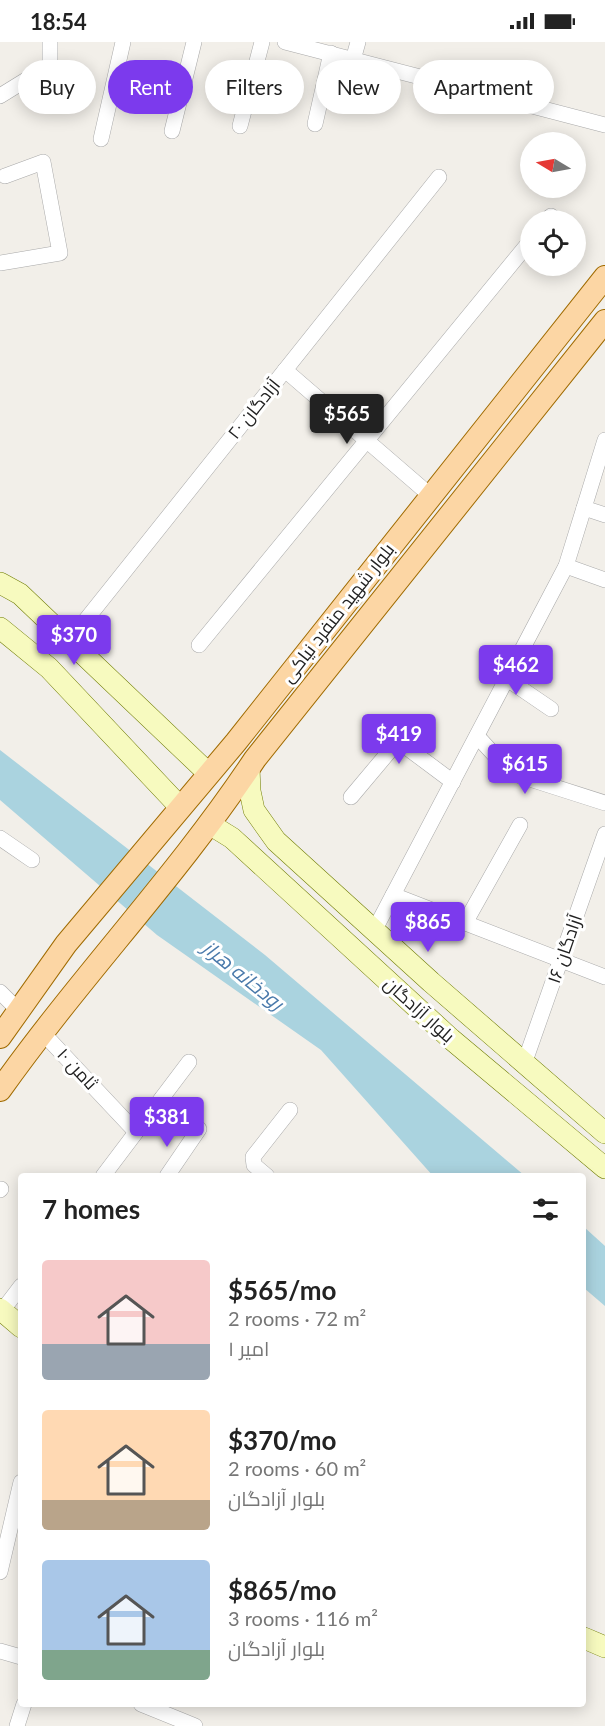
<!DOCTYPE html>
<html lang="en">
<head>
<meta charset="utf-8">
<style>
	:root { --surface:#fff; --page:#f6f6f6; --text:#222; --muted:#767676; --accent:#7c3aed }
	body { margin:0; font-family:Lato,Cairo,sans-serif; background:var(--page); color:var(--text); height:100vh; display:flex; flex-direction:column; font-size:22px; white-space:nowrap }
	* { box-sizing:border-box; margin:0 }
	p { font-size:20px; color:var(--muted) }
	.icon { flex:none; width:33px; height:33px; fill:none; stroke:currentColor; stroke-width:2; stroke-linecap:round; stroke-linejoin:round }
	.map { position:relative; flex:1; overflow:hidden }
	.details { position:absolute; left:18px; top:1131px; width:568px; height:534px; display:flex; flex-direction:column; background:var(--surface); border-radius:6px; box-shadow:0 3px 15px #0003 }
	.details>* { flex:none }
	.hud { position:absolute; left:18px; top:18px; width:570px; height:54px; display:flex; gap:12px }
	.needle { width:39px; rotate:280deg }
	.buttons { position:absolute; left:520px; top:90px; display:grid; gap:12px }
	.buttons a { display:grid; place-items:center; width:66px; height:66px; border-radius:50%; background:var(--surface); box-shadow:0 3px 15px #0003; font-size:30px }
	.price { position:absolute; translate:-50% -51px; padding:0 14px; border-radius:6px; background:var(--accent); color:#fff; font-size:20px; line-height:39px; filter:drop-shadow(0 2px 3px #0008) }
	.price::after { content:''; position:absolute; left:50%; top:36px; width:18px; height:14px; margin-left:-9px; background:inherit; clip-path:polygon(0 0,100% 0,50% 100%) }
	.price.selected { background:#222; color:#fff }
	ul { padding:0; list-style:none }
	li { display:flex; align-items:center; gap:18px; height:150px; padding:0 24px }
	li span { display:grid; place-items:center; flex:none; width:168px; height:120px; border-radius:6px; color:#555 }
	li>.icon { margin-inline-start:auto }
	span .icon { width:72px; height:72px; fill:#fffc; stroke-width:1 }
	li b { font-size:26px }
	h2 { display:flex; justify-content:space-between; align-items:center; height:72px; padding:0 24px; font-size:26px }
	.tag { padding:0 21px; border-radius:27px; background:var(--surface); box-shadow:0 3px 15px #0003; font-size:21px; line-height:54px }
	.tag.selected { background:var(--accent); color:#fff }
	.status { display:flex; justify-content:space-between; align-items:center; height:42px; padding:0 30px; background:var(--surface); direction:ltr }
	.status svg { height:16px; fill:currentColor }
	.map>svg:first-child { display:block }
</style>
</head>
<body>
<div class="status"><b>18:54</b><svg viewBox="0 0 49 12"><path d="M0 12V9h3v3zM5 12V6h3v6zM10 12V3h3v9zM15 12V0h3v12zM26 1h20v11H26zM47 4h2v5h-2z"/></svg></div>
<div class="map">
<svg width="605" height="1684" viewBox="0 0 605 1684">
	<rect width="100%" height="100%" fill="#f2efe9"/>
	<g fill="#aad3df">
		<path d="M0,708l265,205 260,221h-92l-112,-126 -164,-115 -157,-135z"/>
		<path d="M584,1185l21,19v60l-21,-18z"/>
	</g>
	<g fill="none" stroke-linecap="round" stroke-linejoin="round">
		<defs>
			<g id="street">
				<path d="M285,0l320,83"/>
				<path d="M353,18l5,-18"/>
				<path d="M0,54l50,-31v-23"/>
				<path d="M315,82l16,-71"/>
				<path d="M240,84l22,-84"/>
				<path d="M172,89l22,-89"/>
				<path d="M101,97l22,-97"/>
				<path d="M547,178l4,-4"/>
				<path d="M0,221l60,-10 -17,-91 -38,14"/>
				<path d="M285,328l146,126"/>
				<path d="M584,466l21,7"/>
				<path d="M566,524l39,14"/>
				<path d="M69,599l370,-464"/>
				<path d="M199,603l332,-405"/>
				<path d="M507,637l44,30"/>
				<path d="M477,694l34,37 94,30"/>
				<path d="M351,755l47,-56 55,41"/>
				<path d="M0,796l32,22"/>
				<path d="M393,853l212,82"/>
				<path d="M465,881l55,-98"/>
				<path d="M374,889l192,-365 39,-126"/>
				<path d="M0,950l19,19"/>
				<path d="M42,990l94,100"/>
				<path d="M524,1022l81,-230"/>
				<path d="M162,1056l37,31 -32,47"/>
				<path d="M103,1134l86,-114"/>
				<path d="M267,1134l-13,-11 -1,-8 37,-47"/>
				<path d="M0,1148l1,-1"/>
				<path d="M2,1269l19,-25"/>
				<path d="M0,1530l21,-90"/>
				<path d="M0,1609l21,6"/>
				<path d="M141,1662l54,22"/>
				<path d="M17,1684l7,-22"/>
			</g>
			<g id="secondary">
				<path d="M0,541l20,11 189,180"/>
				<path d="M0,586l49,40 131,139"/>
				<path d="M249,726l1,23 4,19 22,31 155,141 174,151"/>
				<path d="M211,783l21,13 219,201 154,129"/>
				<path d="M0,1267l21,18"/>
				<path d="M584,1596l21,9"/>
			</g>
			<g id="primary">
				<path d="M0,995l66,-93 170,-202 369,-465"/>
				<path d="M0,1048c81,-114 178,-215 255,-331l350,-438"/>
			</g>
		</defs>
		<use href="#street" stroke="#a9a9a9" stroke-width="16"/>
		<use href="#secondary" stroke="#707d05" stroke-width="22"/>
		<use href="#primary" stroke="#a06b00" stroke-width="24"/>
		<use href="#street" stroke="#fff" stroke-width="15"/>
		<use href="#secondary" stroke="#f7fabf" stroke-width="21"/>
		<use href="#primary" stroke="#fcd6a4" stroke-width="22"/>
	</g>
	<g text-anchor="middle" stroke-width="6" stroke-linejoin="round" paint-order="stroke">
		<g font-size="18" fill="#222" stroke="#fff">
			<text transform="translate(254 367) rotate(-51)" y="6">آزادگان ۲۰</text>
			<text transform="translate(338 571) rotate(-52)" y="6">بلوار شهید منفرد نیاکی</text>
			<text transform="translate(565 907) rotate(-71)" y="6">آزادگان ۱۶</text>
			<text transform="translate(419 968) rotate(42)" y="6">بلوار آزادگان</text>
			<text transform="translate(77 1027) rotate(47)" y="6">ثامن ۱۰</text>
		</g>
		<g font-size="20" font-style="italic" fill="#4a7aab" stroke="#fff">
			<text transform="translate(243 933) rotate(39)" y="7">رودخانه هراز</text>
		</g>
	</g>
</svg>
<div class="buttons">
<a><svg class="needle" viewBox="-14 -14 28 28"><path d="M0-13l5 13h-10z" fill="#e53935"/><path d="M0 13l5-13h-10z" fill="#767676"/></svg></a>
<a><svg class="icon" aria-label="locate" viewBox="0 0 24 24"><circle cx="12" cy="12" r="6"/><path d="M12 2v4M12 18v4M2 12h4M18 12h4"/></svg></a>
</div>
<b class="price selected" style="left:347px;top:403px">$565</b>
<b class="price" style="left:74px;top:624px">$370</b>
<b class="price" style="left:516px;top:654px">$462</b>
<b class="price" style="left:399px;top:723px">$419</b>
<b class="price" style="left:525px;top:753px">$615</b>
<b class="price" style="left:428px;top:911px">$865</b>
<b class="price" style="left:167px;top:1106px">$381</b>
<div class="hud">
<a class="tag">Buy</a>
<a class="tag selected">Rent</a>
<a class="tag">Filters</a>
<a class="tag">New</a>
<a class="tag">Apartment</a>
</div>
<section class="details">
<h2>7 homes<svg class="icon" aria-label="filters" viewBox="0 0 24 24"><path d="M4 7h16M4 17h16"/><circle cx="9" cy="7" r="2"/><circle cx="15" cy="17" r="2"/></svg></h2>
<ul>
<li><span style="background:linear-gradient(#f6c9c9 70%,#9aa5b1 0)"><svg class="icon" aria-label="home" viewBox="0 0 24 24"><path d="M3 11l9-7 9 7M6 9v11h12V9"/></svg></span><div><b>$565/mo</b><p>2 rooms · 72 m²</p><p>امیر ۱</p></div></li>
<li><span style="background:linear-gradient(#ffd9b3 75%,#b9a48a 0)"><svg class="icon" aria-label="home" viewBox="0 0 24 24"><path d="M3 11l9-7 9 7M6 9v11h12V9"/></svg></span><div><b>$370/mo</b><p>2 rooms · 60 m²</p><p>بلوار آزادگان</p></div></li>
<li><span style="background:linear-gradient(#a9c7e8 75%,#7fa58c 0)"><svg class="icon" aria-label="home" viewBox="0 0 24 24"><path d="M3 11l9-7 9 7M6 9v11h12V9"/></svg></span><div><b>$865/mo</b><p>3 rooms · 116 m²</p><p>بلوار آزادگان</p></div></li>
</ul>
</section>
</div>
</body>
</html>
